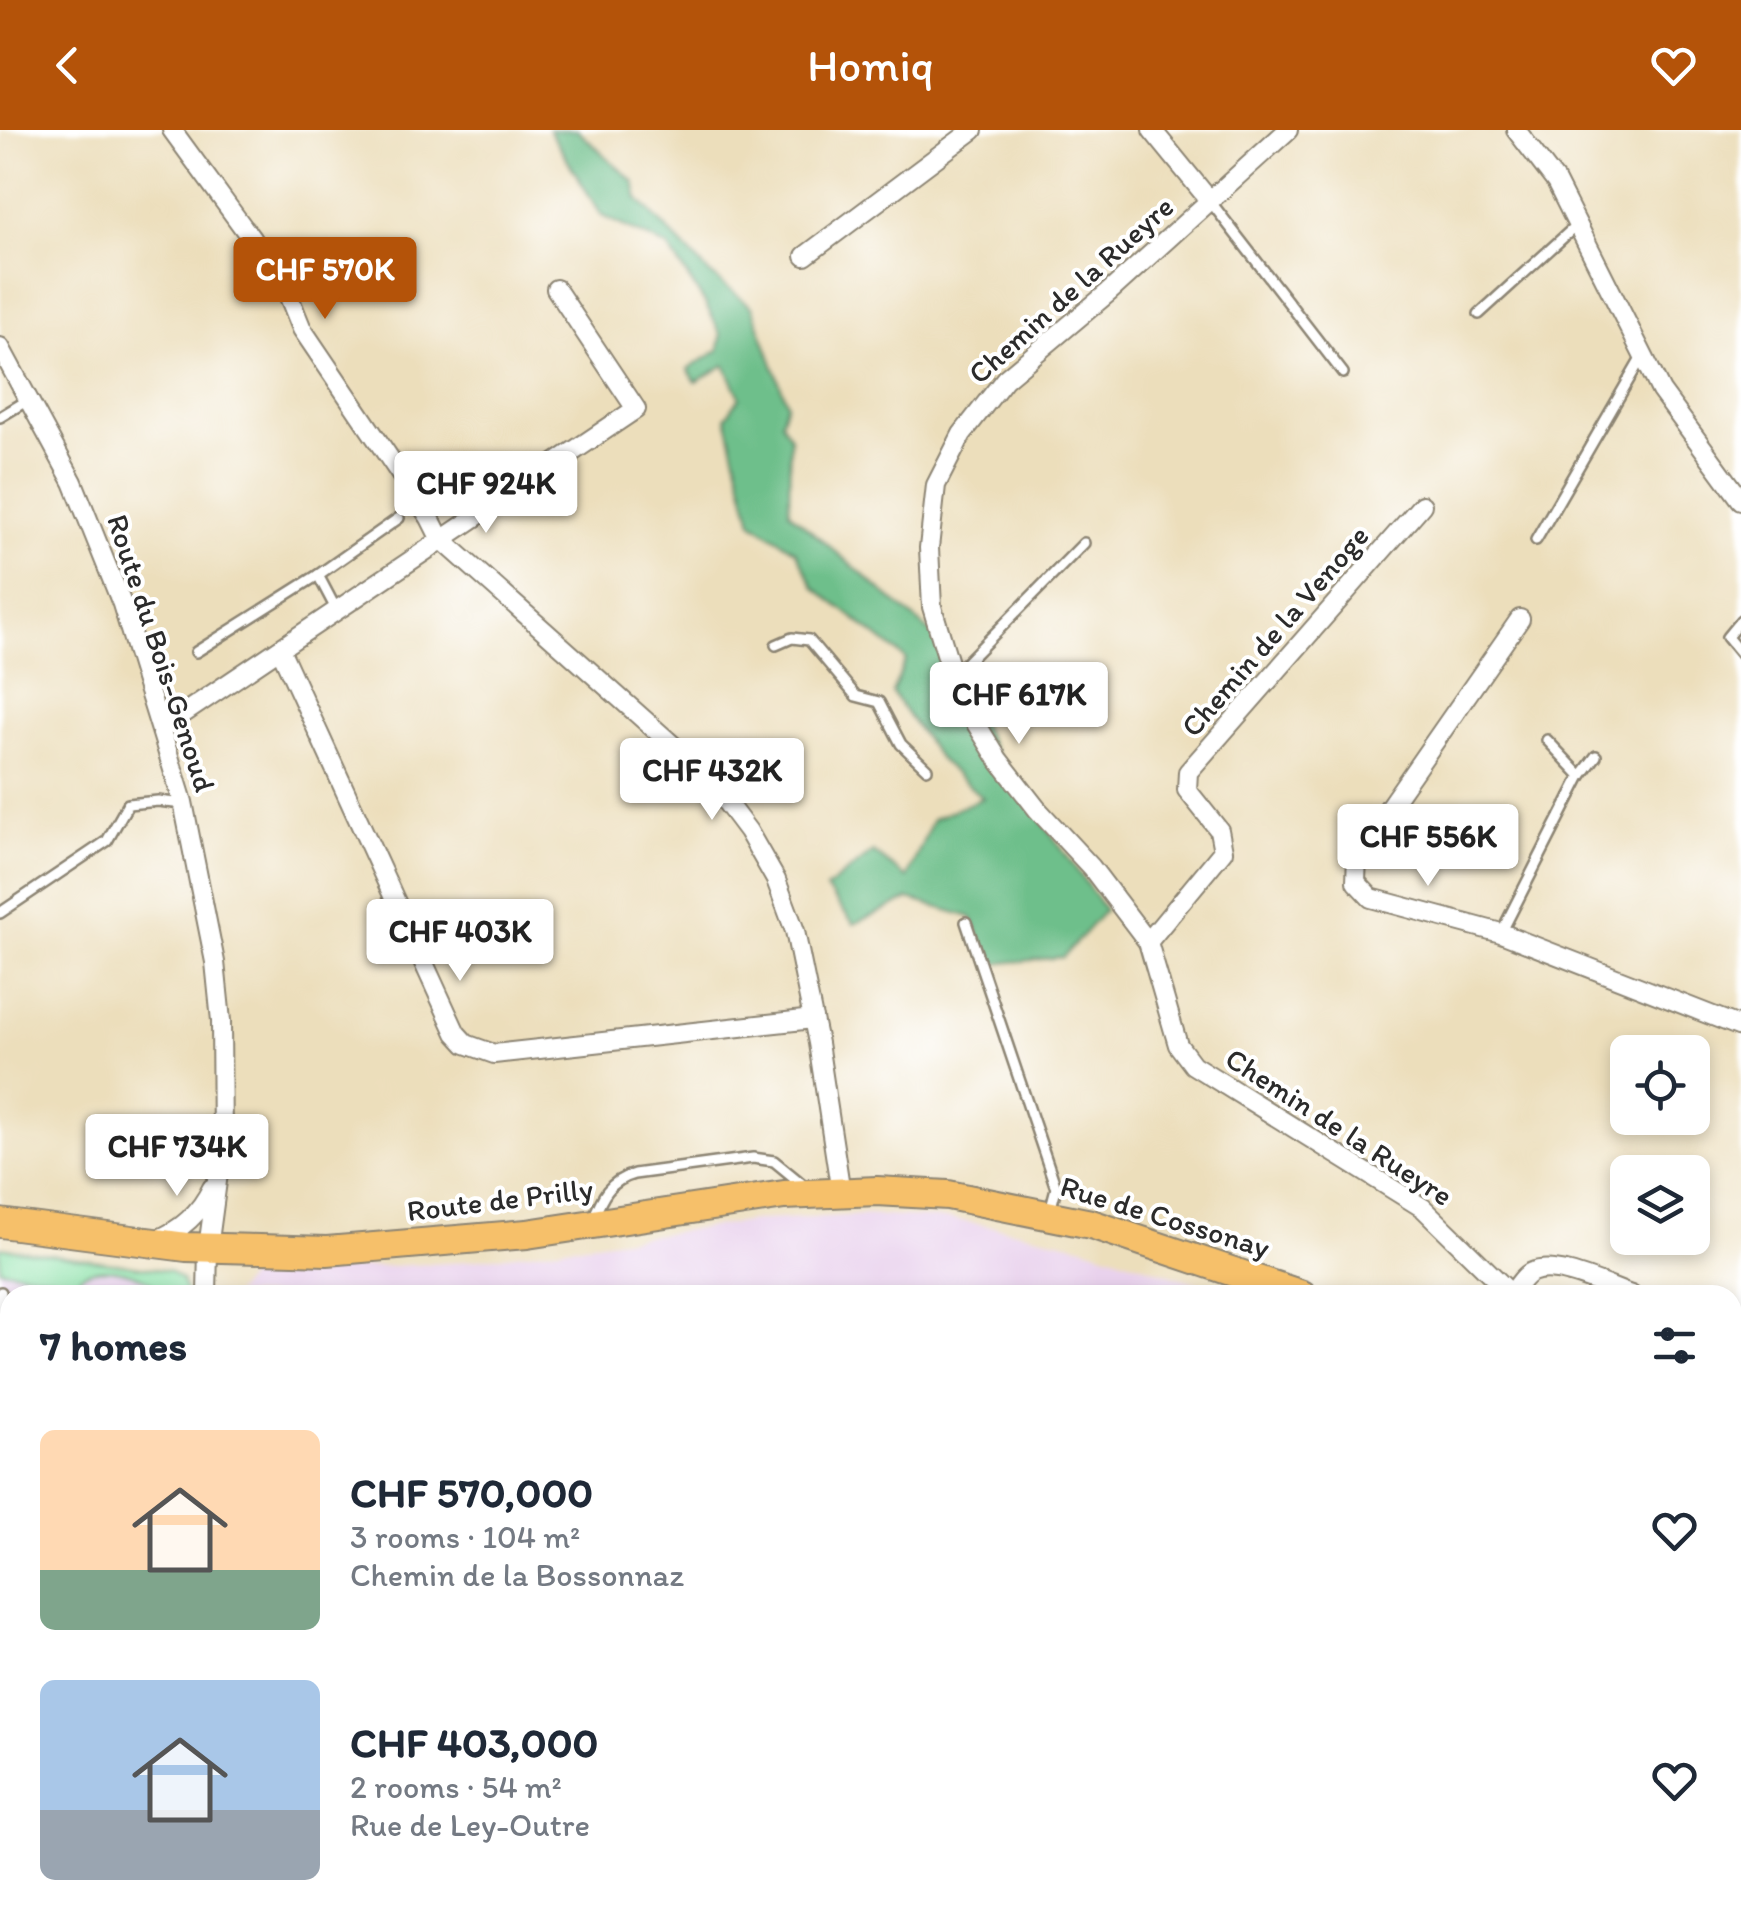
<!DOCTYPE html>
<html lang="en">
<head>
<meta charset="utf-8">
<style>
	:root { --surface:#fff; --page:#f6f6f7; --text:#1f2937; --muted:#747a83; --accent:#b45309 }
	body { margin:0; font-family:Itim,sans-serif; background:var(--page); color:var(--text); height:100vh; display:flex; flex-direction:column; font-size:38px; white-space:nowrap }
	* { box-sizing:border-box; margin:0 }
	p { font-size:32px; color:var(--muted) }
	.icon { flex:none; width:55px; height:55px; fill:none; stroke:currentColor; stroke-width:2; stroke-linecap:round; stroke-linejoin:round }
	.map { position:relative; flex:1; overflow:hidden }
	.drawer { position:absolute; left:0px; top:1155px; width:1742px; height:642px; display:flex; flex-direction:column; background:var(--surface); border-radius:30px 30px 0 0; box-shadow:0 5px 15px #0003 }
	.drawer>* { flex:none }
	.buttons { position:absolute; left:1610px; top:905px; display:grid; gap:20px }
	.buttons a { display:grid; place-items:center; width:100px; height:100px; border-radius:15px; background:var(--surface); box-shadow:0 5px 15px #0003; font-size:50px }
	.price { position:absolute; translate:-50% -85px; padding:0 22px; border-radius:10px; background:#fff; color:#222; font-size:32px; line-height:65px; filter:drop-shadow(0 2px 5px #0008) }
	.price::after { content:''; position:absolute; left:50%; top:60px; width:30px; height:22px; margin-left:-15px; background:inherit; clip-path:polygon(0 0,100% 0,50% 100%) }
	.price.selected { background:var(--accent); color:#fff }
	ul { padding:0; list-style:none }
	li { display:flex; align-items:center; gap:30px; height:250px; padding:0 40px }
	li span { display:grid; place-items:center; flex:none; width:280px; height:200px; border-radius:15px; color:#555 }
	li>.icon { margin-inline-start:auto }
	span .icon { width:120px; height:120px; fill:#fffc; stroke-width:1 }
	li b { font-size:42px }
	h2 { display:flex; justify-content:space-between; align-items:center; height:120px; padding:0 40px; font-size:42px }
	header { display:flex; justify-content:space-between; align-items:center; height:130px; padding:0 40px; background:var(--accent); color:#fff; font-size:45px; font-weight:600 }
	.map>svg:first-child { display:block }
</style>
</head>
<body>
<header><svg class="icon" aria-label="back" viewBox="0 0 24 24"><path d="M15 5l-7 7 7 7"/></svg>Homiq<svg class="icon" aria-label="heart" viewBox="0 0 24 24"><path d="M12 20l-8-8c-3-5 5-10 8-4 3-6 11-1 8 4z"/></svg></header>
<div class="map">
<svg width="1741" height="1796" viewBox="0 0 1741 1796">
	<rect width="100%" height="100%" fill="#fff"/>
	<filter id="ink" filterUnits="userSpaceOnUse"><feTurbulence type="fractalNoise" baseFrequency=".01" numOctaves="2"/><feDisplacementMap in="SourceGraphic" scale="20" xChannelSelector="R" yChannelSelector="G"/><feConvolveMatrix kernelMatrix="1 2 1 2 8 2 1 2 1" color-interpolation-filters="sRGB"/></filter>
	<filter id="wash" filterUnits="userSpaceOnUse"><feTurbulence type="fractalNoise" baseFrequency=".0048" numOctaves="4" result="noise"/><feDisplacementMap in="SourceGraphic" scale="40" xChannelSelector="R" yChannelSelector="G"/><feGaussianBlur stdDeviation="2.25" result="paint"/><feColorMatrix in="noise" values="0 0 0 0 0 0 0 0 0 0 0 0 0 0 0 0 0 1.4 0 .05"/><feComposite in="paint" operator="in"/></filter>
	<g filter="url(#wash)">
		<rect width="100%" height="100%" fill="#ecdebb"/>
		<g fill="#e9d2ed">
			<path d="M865,1085l86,4 61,11 68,15 153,50h-1000l20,-22 198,-10 310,-43z"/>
			<path d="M0,1123l139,20 17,7 12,15h-158v168l-10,6z"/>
			<path d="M1732,1347l9,3v311l-8,1z"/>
		</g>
		<g fill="#88e1a6" stroke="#5a8668" stroke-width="2.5">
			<path d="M0,1117l169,24 13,9 4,15h-21c-17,-21 -61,-34 -85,-19l-1,6 -79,-13z"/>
			<path d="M63,1788h171l3,8h-172z"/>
		</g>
		<g fill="#6ebf8b" stroke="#4c755b" stroke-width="2.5">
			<path d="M549,0h28l57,52 4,17 71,74 43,34 35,96 -6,18 9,16 -1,75 152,129 57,118 107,151 -42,47 -72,7 -20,-47 -62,-18 -55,25 -28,-35 47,-37 34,26 26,-59 50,-21 -43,-38 -48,-67 14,-34 -91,-71 -19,-37 -44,-29 -26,-105 14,-20 -15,-32 -29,17 -8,-13 31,-19 2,-15 -16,-32 -37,-56 -66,-31z"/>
			<path d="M0,1613l10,59v116h53l2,8h-65z"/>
		</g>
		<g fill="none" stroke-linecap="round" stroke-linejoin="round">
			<path stroke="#68a6da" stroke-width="5" d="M1195,1796l4,-8"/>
		</g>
	</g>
	<g filter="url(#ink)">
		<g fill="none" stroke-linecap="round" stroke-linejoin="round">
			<defs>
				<g id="lane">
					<path d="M1210,71l133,172"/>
					<path d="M1479,184l99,-90"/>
					<path d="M0,287l28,-17"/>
					<path d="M1536,410l106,-183"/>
					<path d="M318,445l19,36"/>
					<path d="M1741,490l-14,17 14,17"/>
					<path d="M776,515l16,-7 17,2 47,56 23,6 22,42 26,25"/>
					<path d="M196,522l122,-77 81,-57"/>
					<path d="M955,544l129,-131"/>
					<path d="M1547,610l34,36"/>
					<path d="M0,783l107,-72 21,-37 30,-3 25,3"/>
					<path d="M966,792l90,266 -6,23"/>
					<path d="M1501,803l80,-157 15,-20"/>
					<path d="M593,1089c9,-22 16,-38 41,-45l119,-16 21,3 33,27"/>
					<path d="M1,1162l1,47 8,9"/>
					<path d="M0,1335l10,2"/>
					<path d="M685,1788l6,8"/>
					<path d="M795,1788l6,8"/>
					<path d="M868,1788l7,8"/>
					<path d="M941,1788l7,8"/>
					<path d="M1085,1788l6,8"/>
					<path d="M749,1796l12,-8"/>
					<path d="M1001,1796l11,-8"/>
				</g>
				<g id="street">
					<path d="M172,0l111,152 19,47 128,189 10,20 265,236 43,57 28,49 19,51 23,112 23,150"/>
					<path d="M1152,0l58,71"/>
					<path d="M1288,0l-179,162 -104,87 -43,55 -26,51 -7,63 3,59 21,69 19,41 26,42 39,50 54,58 57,75 30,103 15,20 230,143 89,87"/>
					<path d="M1516,0l40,52 105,209 80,109"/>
					<path d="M805,126l168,-126"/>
					<path d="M0,217l73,135 49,122 61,198 32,160 6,59 1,123 -14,104 -1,47"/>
					<path d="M1520,489l-153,220 -10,16 -1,27 15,16 130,35 240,94"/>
					<path d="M280,519l176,384 10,11 28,10 319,-35"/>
					<path d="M162,598l474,-319 -80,-120"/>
					<path d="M1148,812l75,-91 -4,-21 -32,-40 1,-18 234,-267"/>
					<path d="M156,1110c26,-10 44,-27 56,-52"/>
					<path d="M1511,1165c6,-8 13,-20 21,-23 24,-11 75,15 99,23"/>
					<path d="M1732,1233l9,-28"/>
					<path d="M1732,1692l9,5"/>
					<path d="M242,1788l3,8"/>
					<path d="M665,1788l5,8"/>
					<path d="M1646,1796l5,-8"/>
				</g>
				<g id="primary">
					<path d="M0,1093l186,24 141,4 200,-17 257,-39 93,-4 71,4 143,29 211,71"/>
					<path d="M1732,1321l9,3"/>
				</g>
			</defs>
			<use href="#lane" stroke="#8c8473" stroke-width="14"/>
			<use href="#street" stroke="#8c8473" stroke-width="22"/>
			<use href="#primary" stroke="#8c8473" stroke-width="32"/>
			<use href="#lane" stroke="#fff" stroke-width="9"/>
			<use href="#street" stroke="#fff" stroke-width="18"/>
			<use href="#primary" stroke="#f6c06b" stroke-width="28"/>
		</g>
	</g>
	<g text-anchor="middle" stroke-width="8" stroke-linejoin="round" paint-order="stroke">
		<g font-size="30" fill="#2b2b2b" stroke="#fff">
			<text transform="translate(1071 160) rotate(-42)" y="10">Chemin de la Rueyre</text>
			<text transform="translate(1275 501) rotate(-49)" y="10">Chemin de la Venoge</text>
			<text transform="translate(161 523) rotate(72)" y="10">Route du Bois-Genoud</text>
			<text transform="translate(1339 997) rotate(33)" y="10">Chemin de la Rueyre</text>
			<text transform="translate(500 1070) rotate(-7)" y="10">Route de Prilly</text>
			<text transform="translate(1165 1087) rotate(17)" y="10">Rue de Cossonay</text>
		</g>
	</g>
</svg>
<div class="buttons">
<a><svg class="icon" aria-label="locate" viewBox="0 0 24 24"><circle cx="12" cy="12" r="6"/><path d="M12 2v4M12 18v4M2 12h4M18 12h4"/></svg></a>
<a><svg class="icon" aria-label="layers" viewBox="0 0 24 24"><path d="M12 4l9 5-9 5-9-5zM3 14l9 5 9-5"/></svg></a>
</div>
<b class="price selected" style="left:325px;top:192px">CHF 570K</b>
<b class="price" style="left:486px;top:406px">CHF 924K</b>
<b class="price" style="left:1019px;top:617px">CHF 617K</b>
<b class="price" style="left:712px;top:693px">CHF 432K</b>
<b class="price" style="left:1428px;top:759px">CHF 556K</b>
<b class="price" style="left:460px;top:854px">CHF 403K</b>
<b class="price" style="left:177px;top:1069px">CHF 734K</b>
<section class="drawer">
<h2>7 homes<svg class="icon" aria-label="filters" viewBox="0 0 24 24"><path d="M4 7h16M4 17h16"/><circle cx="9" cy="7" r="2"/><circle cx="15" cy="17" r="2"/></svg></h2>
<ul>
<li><span style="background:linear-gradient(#ffd9b3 70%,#7fa58c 0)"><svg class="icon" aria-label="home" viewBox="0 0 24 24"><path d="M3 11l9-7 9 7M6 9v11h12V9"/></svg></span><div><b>CHF 570,000</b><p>3 rooms · 104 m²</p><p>Chemin de la Bossonnaz</p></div><svg class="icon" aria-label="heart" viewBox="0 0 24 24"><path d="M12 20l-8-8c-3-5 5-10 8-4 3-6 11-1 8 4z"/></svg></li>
<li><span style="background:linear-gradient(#a9c7e8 65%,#9aa5b1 0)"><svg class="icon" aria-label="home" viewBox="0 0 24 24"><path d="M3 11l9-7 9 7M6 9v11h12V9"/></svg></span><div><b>CHF 403,000</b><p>2 rooms · 54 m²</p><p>Rue de Ley-Outre</p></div><svg class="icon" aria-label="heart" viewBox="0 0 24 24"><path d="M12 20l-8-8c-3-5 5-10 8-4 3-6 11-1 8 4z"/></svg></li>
</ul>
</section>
</div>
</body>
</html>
